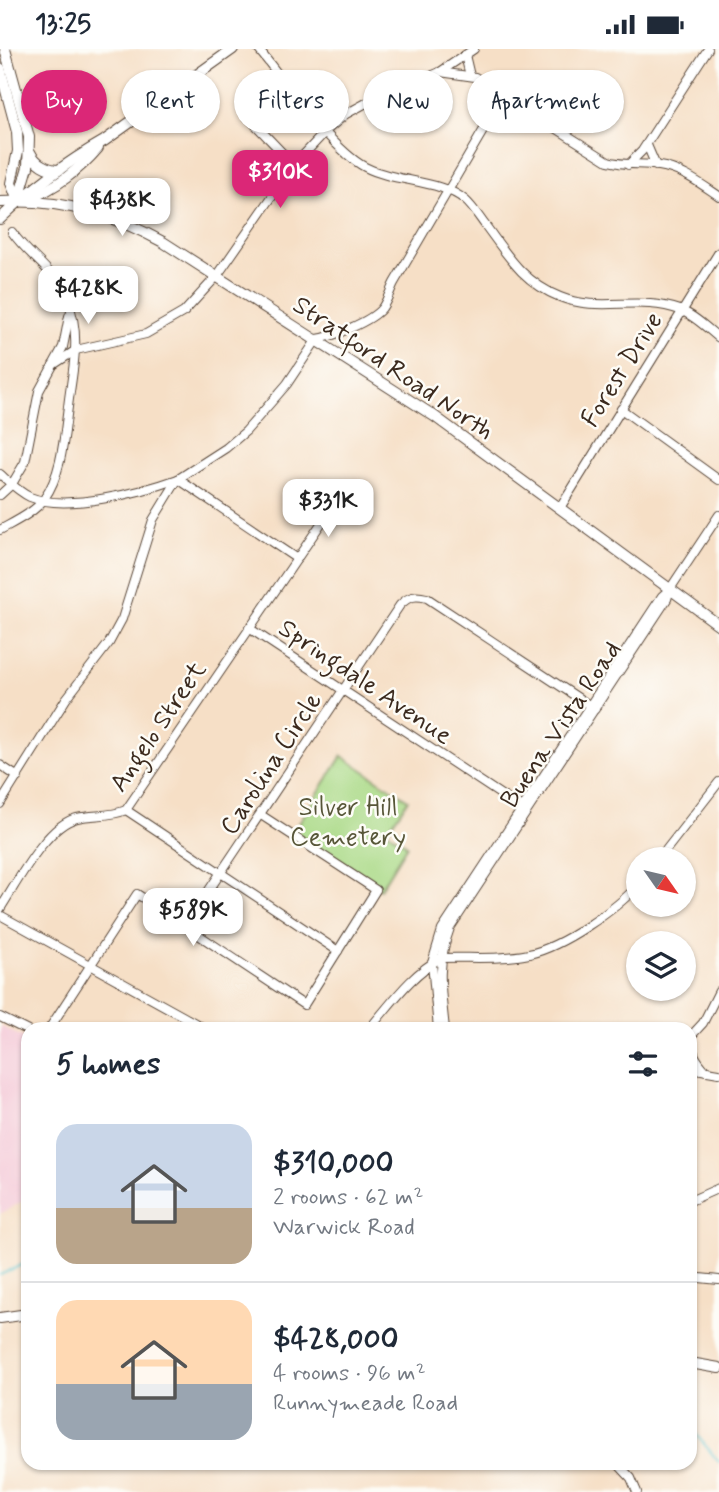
<!DOCTYPE html>
<html lang="en">
<head>
<meta charset="utf-8">
<style>
	:root { --surface:#fff; --page:#f6f6f7; --text:#1f2937; --muted:#747a83; --line:#e0e1e3; --accent:#db2777 }
	body { margin:0; font-family:Mynerve,sans-serif; background:var(--page); color:var(--text); height:100vh; display:flex; flex-direction:column; font-size:26px; white-space:nowrap }
	* { box-sizing:border-box; margin:0 }
	p { font-size:23px; color:var(--muted) }
	.icon { flex:none; width:38px; height:38px; fill:none; stroke:currentColor; stroke-width:2; stroke-linecap:round; stroke-linejoin:round }
	.map { position:relative; flex:1; overflow:hidden }
	.side { position:absolute; left:21px; top:973px; width:676px; height:448px; display:flex; flex-direction:column; background:var(--surface); border-radius:21px; box-shadow:0 2px 5px #0004 }
	.side>* { flex:none }
	.banner { position:absolute; left:21px; top:21px; width:677px; height:63px; display:flex; gap:14px }
	.needle { width:46px; rotate:124deg }
	.controls { position:absolute; left:626px; top:798px; display:grid; gap:14px }
	.controls a { display:grid; place-items:center; width:70px; height:70px; border-radius:50%; background:var(--surface); box-shadow:0 2px 5px #0004; font-size:35px }
	.price { position:absolute; translate:-50% -60px; padding:0 16px; border-radius:14px; background:#fff; color:#222; font-size:23px; line-height:46px; filter:drop-shadow(0 2px 4px #0008) }
	.price::after { content:''; position:absolute; left:50%; top:42px; width:21px; height:16px; margin-left:-10px; background:inherit; clip-path:polygon(0 0,100% 0,50% 100%) }
	.price.on { background:var(--accent); color:#fff }
	ul { padding:0; list-style:none }
	li { display:flex; align-items:center; gap:21px; height:175px; padding:0 35px }
	li+li { border-top:2px solid var(--line) }
	li span { display:grid; place-items:center; flex:none; width:196px; height:140px; border-radius:21px; color:#555 }
	li>.icon { margin-inline-start:auto }
	span .icon { width:84px; height:84px; fill:#fffc; stroke-width:1 }
	li b { font-size:30px }
	h2 { display:flex; justify-content:space-between; align-items:center; height:84px; padding:0 35px; font-size:30px }
	.pill { padding:0 24px; border-radius:32px; background:var(--surface); box-shadow:0 2px 5px #0004; font-size:24px; line-height:63px }
	.pill.on { background:var(--accent); color:#fff }
	.status { display:flex; justify-content:space-between; align-items:center; height:49px; padding:0 35px; background:var(--surface); direction:ltr }
	.status svg { height:19px; fill:currentColor }
	.map>svg:first-child { display:block }
</style>
</head>
<body>
<div class="status"><b>13:25</b><svg viewBox="0 0 49 12"><path d="M0 12V9h3v3zM5 12V6h3v6zM10 12V3h3v9zM15 12V0h3v12zM26 1h20v11H26zM47 4h2v5h-2z"/></svg></div>
<div class="map">
<svg width="719" height="1443" viewBox="0 0 719 1443">
	<rect width="100%" height="100%" fill="#fdfcf7"/>
	<filter id="ink" filterUnits="userSpaceOnUse"><feTurbulence type="fractalNoise" baseFrequency=".0143" numOctaves="2"/><feDisplacementMap in="SourceGraphic" scale="14" xChannelSelector="R" yChannelSelector="G"/><feConvolveMatrix kernelMatrix="1 2 1 2 8 2 1 2 1" color-interpolation-filters="sRGB"/></filter>
	<filter id="wash" filterUnits="userSpaceOnUse"><feTurbulence type="fractalNoise" baseFrequency=".00686" numOctaves="4" result="noise"/><feDisplacementMap in="SourceGraphic" scale="28" xChannelSelector="R" yChannelSelector="G"/><feGaussianBlur stdDeviation="1.57" result="paint"/><feColorMatrix in="noise" values="0 0 0 0 0 0 0 0 0 0 0 0 0 0 0 0 0 1.4 0 .05"/><feComposite in="paint" operator="in"/></filter>
	<g filter="url(#wash)">
		<rect width="100%" height="100%" fill="#f6dfc6"/>
		<path fill="#f5cfdb" d="M0,977l28,14v158l-28,16z"/>
		<path fill="#abda88" stroke="#738253" stroke-width="2" d="M342,707l66,44 -21,31 20,14 -27,44 -87,-57z"/>
		<g fill="none" stroke-linecap="round" stroke-linejoin="round">
			<g stroke="#58c5cf" stroke-width="2">
				<path d="M0,1226l28,-13"/>
				<path d="M690,1378l29,35"/>
			</g>
		</g>
	</g>
	<g filter="url(#ink)">
		<g fill="none" stroke-linecap="round" stroke-linejoin="round">
			<defs>
				<g id="minor">
					<path d="M258,0c26,31 73,100 107,118 28,15 77,13 100,33 8,7 14,17 20,25 23,31 38,57 75,72 39,16 79,-2 120,13 14,5 28,19 39,28"/>
					<path d="M465,6l5,21"/>
					<path d="M440,23l35,5 133,84c17,5 34,2 51,5 22,3 42,18 60,30"/>
					<path d="M244,64l50,52"/>
					<path d="M647,96l9,21"/>
					<path d="M628,116l14,-14 66,-102"/>
					<path d="M53,316l23,-15 70,-16 38,-22 33,-36 77,-111 32,-34 20,-17 22,-12 72,-30 34,-23"/>
					<path d="M621,360l98,71"/>
					<path d="M0,425c9,8 19,18 30,23 36,15 112,-5 148,-18l119,80"/>
					<path d="M0,446l12,-11 13,-22 14,-71 24,-44 6,-31"/>
					<path d="M560,459l159,-256"/>
					<path d="M0,481c14,-8 34,-17 44,-31 18,-25 20,-62 24,-92 4,-36 14,-70 0,-105 -12,-32 -38,-44 -56,-70"/>
					<path d="M249,579l275,182"/>
					<path d="M0,716l18,12"/>
					<path d="M0,755l66,-105 43,-56 13,-24 31,-99 25,-41 48,-31 20,-17 41,-47 30,-45c15,-2 55,-18 65,-31 5,-7 8,-17 12,-25l110,-188"/>
					<path d="M126,761l212,141"/>
					<path d="M659,810l60,-77"/>
					<path d="M0,860c17,-26 46,-84 77,-91 17,-4 33,-1 49,-8l209,-307"/>
					<path d="M0,866l206,114"/>
					<path d="M185,877l215,-321c9,-9 15,-10 27,-7l168,111"/>
					<path d="M0,968l28,14"/>
					<path d="M49,980l88,-135 167,111 72,-115 -115,-75"/>
					<path d="M369,980c22,-25 42,-55 72,-71 29,-1 59,2 88,-4 33,-7 88,-45 110,-70"/>
					<path d="M438,980l-6,-66 10,-33 220,-334 8,-7"/>
					<path d="M445,980c-4,-38 -9,-64 5,-101l217,-329 3,-10 49,-74"/>
					<path d="M690,988l13,-14 16,-32"/>
					<path d="M690,989c2,15 6,22 16,33"/>
					<path d="M690,1019l29,5"/>
					<path d="M690,1152l29,-13"/>
					<path d="M690,1228l29,3"/>
					<path d="M617,1414l14,15 6,14"/>
				</g>
				<g id="major">
					<path d="M5,0l24,88 -1,30 -10,34"/>
					<path d="M0,19l17,64 1,19 -7,32 7,18"/>
					<path d="M30,103c5,11 17,18 29,18"/>
					<path d="M29,149c26,-9 51,-29 69,-50"/>
					<path d="M0,153c58,-4 113,12 163,40l271,174 285,209"/>
					<path d="M0,170c31,-30 67,-57 104,-78l129,-92"/>
					<path d="M0,1269l28,-4"/>
					<path d="M690,1314l29,5"/>
				</g>
			</defs>
			<use href="#minor" stroke="#574537" stroke-width="10"/>
			<use href="#major" stroke="#574537" stroke-width="12"/>
			<use href="#minor" stroke="#fff" stroke-width="8"/>
			<use href="#major" stroke="#fff" stroke-width="10"/>
		</g>
	</g>
	<g text-anchor="middle" stroke-width="5" stroke-linejoin="round" paint-order="stroke">
		<g font-size="26" fill="#3b2a1e" stroke="#fdfcf7">
			<text transform="translate(394 318) rotate(34)" y="9">Stratford Road North</text>
			<text transform="translate(621 320) rotate(-58)" y="9">Forest Drive</text>
			<text transform="translate(366 632) rotate(34)" y="9">Springdale Avenue</text>
			<text transform="translate(560 675) rotate(-56)" y="9">Buena Vista Road</text>
			<text transform="translate(157 677) rotate(-56)" y="9">Angelo Street</text>
			<text transform="translate(270 714) rotate(-57)" y="9">Carolina Circle</text>
		</g>
		<g font-size="26" fill="#575638" stroke="#fdfcf7">
			<text x="348" y="766">Silver Hill<tspan x="348" dy="30">Cemetery</tspan></text>
		</g>
	</g>
</svg>
<div class="controls">
<a><svg class="needle" viewBox="-14 -14 28 28"><path d="M0-13l5 13h-10z" fill="#e53935"/><path d="M0 13l5-13h-10z" fill="#747a83"/></svg></a>
<a><svg class="icon" aria-label="layers" viewBox="0 0 24 24"><path d="M12 4l9 5-9 5-9-5zM3 14l9 5 9-5"/></svg></a>
</div>
<b class="price on" style="left:280px;top:161px">$310K</b>
<b class="price" style="left:122px;top:189px">$438K</b>
<b class="price" style="left:88px;top:277px">$428K</b>
<b class="price" style="left:328px;top:490px">$331K</b>
<b class="price" style="left:193px;top:899px">$589K</b>
<div class="banner">
<a class="pill on">Buy</a>
<a class="pill">Rent</a>
<a class="pill">Filters</a>
<a class="pill">New</a>
<a class="pill">Apartment</a>
</div>
<section class="side">
<h2>5 homes<svg class="icon" aria-label="filters" viewBox="0 0 24 24"><path d="M4 7h16M4 17h16"/><circle cx="9" cy="7" r="2"/><circle cx="15" cy="17" r="2"/></svg></h2>
<ul>
<li><span style="background:linear-gradient(#c9d6e8 60%,#b9a48a 0)"><svg class="icon" aria-label="home" viewBox="0 0 24 24"><path d="M3 11l9-7 9 7M6 9v11h12V9"/></svg></span><div><b>$310,000</b><p>2 rooms · 62 m²</p><p>Warwick Road</p></div></li>
<li><span style="background:linear-gradient(#ffd9b3 60%,#9aa5b1 0)"><svg class="icon" aria-label="home" viewBox="0 0 24 24"><path d="M3 11l9-7 9 7M6 9v11h12V9"/></svg></span><div><b>$428,000</b><p>4 rooms · 96 m²</p><p>Runnymeade Road</p></div></li>
</ul>
</section>
</div>
</body>
</html>
